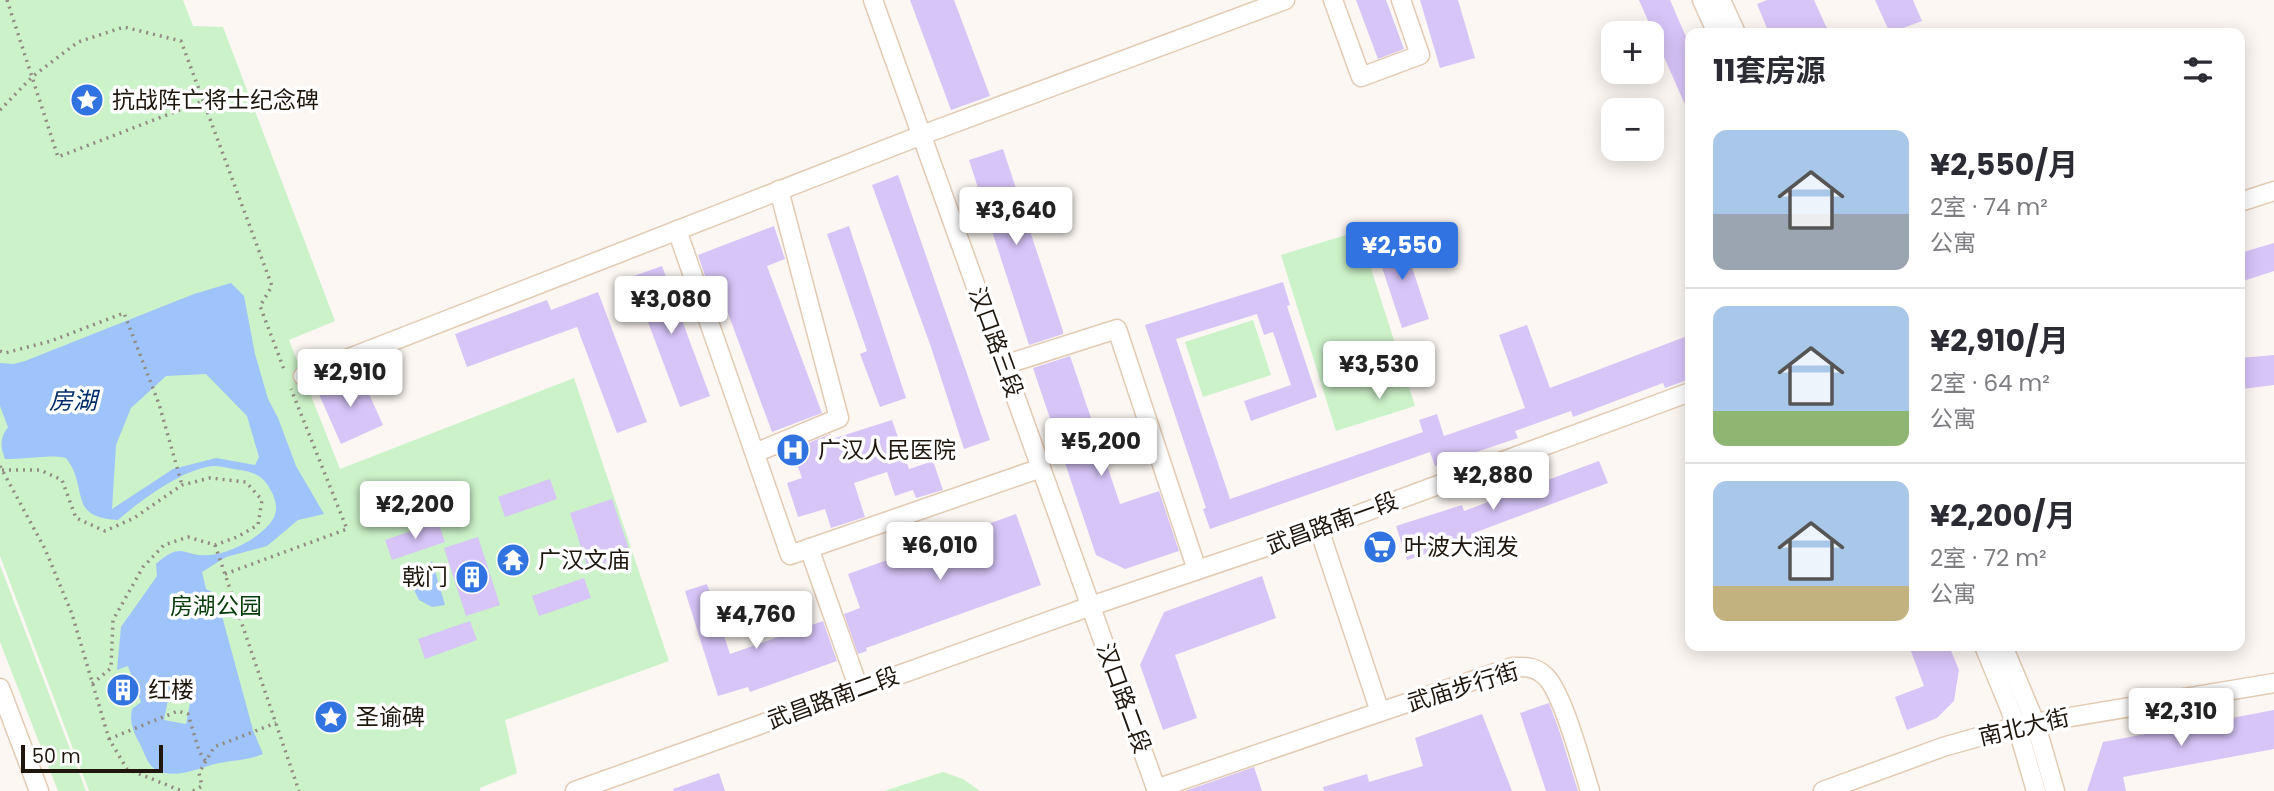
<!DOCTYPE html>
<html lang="zh">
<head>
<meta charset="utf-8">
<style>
	:root { --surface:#fff; --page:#f7f7f7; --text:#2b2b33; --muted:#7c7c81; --line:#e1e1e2; --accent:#3174e1 }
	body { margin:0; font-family:Poppins,"Noto Sans SC",sans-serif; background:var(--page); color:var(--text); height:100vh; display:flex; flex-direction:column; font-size:26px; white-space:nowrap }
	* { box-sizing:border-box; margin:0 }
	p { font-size:23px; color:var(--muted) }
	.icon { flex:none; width:38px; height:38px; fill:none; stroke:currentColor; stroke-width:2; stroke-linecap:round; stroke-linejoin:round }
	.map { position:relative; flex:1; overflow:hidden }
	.drawer { position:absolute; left:1685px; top:28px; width:560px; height:623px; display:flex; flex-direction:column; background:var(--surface); border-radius:14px; box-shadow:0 4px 18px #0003 }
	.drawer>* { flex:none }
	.controls { position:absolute; left:1601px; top:21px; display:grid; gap:14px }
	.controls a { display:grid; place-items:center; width:63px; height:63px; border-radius:14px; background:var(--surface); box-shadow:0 4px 18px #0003; font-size:35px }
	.scale { position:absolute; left:21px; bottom:18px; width:142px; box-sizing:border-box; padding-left:7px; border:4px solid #1f170e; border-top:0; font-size:19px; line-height:24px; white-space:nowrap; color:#1f170e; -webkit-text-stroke:5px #fff; paint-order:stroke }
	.price { position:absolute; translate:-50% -60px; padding:0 16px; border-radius:7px; background:#fff; color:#222; font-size:23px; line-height:46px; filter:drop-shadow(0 2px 4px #0008) }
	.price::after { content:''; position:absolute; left:50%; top:42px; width:21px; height:16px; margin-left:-10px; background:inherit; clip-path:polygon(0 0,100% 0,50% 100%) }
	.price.on { background:var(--accent); color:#fff }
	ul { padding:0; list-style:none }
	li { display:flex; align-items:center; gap:21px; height:175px; padding:0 28px }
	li+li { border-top:2px solid var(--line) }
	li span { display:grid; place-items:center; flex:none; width:196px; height:140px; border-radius:14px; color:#555 }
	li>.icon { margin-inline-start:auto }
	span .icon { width:84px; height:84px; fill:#fffc; stroke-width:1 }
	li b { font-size:30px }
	h2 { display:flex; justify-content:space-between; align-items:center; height:84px; padding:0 28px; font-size:30px }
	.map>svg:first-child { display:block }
</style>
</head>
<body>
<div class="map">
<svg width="2274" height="791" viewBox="0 0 2274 791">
	<rect width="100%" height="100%" fill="#fcf7f2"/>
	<g fill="#ccf2c9">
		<path d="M0,0h183l10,26 30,1 112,294 -46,19 51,129 234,-91 95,283 -164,59 12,53 -37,15v3h-391l-89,-235z"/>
		<path d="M1359,231l56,175 -79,25 -55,-176z"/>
		<path d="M1253,320l18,55 -68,22 -18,-55z"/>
		<path d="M0,565l86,226h-28l-58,-149z"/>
		<path d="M943,772l20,7 17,12h-96z"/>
	</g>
	<g fill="#9fc3fb" fill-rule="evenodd">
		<path d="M231,283l13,13 11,58 13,45 10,19 18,48 28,48 -26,6 -31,26 -41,11 -24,15 4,17 10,5 37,136 10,24c-15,6 -28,6 -44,9 -19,4 -44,18 -64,6 -8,-5 -10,-15 -14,-23 -7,-13 -12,-22 -9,-37l9,-7 -13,-36 -11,4 4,-43 36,-51 -1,-12c27,-25 28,-6 54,-9 21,-2 52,-18 63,-36 6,-9 2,-22 -3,-30 -7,-13 -16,-17 -30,-19 -8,-1 -18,-4 -26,-4 -30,2 -73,34 -96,54 -52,-3 -28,-31 -52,-62 -20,-4 -40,2 -61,1 -5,-13 -5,-21 3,-32l-8,-21v-43l14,1 11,-3 169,-67zM206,374l41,42 12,41 -4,8 -39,-7 -43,11 -61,40 4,-64 15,-37 35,-32zM169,694l22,4 -5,26 -22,-4z"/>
		<path d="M432,561l13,44 -13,2 -13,-7 -5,-10 3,-18z"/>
	</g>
	<g fill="#d7c5f8">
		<path d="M910,0h44l36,96 -39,14z"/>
		<path d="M1356,0h30l18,49 -26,10z"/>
		<path d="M1420,0h38l17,58 -35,10z"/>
		<path d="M1639,0h31l20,46v70z"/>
		<path d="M1767,0h47l15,33h-60l-12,-29z"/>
		<path d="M1875,0h38l9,21 -32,12z"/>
		<path d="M1003,149l60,182v3l-34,11 -60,-185z"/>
		<path d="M898,175l92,265 -26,9 -33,-102 -59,-162z"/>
		<path d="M774,226l11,33 -18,7 55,147 -50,19 -50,-135 -9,3 -15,-45z"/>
		<path d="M849,226l57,172 -26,9 -20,-53 7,-3 -40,-117z"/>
		<path d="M1402,237l27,82 -27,9 -27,-82z"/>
		<path d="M2274,243v28l-34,11v-29z"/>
		<path d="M662,266l48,130 -30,11 -49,-130z"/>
		<path d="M1283,282l7,23 -3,1 30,91 -66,24 -7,-20 47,-16 -18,-53 -9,3 -7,-21 -81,25 54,160 193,-67 -4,-12 18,-6 7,22 81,-28 -26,-73 28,-10 23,63 140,-53v44l-25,9 -2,-5 -90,34 -2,-6 -56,20 3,7 -83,28 -5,-14 -220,77 -7,-20 3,-1 -61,-183z"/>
		<path d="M598,292l49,130 -30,11 -40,-106 -110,40 -12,-33 92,-34 4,10z"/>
		<path d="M2274,355v30l-32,4 -2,-31z"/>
		<path d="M1070,356l50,148 39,-13 20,60 -54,18 -29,-14 -63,-187z"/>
		<path d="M360,374l23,51 -42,19 -23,-52z"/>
		<path d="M892,420l17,49 24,-8 10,29 -27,8 -3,-8 -18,6 -8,-24 -33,11 11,34 -34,11 -6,-19 -27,8 -11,-34 15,-5 -10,-28 38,-16 2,5z"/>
		<path d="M1599,461l9,22 -137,51 2,5 -66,21 -11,-34 66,-21 2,6z"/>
		<path d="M550,479l7,20 -52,18 -7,-20z"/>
		<path d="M612,499l19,56 -43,14 -18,-56z"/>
		<path d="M1016,514l25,71 -175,63 1,3 -9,3 -14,-40 16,-6 -12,-34z"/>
		<path d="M438,522l7,20 -53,18 -7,-20z"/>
		<path d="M478,537l22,68 -34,11 -22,-68z"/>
		<path d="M1262,576l14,42 -101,37 22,63 -34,12 -23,-65 24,-53z"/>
		<path d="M584,578l7,20 -52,18 -7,-20z"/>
		<path d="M707,584l23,70 93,-33 14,40 -87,31 -2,-5 -30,9 -33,-105z"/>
		<path d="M470,621l7,19 -52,19 -7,-20z"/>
		<path d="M1909,646h40l10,24 -5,31 -17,17 -30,12 -12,-33 29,-11z"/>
		<path d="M1549,703l11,30 18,58h-32l-26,-78z"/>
		<circle cx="330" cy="718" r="11"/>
		<path d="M2274,710v39l-151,28 3,14h-39l16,-49z"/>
		<path d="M1482,714l30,77h-188l-1,-4 44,-13 2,8 54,-16 -8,-28z"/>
		<path d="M1254,767l8,24h-77z"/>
		<path d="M719,773l6,18h-51l-1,-2z"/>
	</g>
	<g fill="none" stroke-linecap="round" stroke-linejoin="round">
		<defs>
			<g id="minor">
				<path d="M873,0l284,791"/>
				<path d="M1333,0l28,77 59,-22 -19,-55"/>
				<path d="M1702,0l15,33"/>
				<path d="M1721,0l15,33"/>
				<path d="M2240,202l34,-11"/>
				<path d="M677,230l113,325 251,-87"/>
				<path d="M1004,365l113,-36 80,241"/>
				<path d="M303,376l619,-241 363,-135"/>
				<path d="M755,453l84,-35 -60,-228"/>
				<path d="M1319,529l61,183 133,-45c12,0 21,-1 31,8 18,14 38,91 46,116"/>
				<path d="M809,548l50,141"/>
				<path d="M1984,646l33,80 19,65"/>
				<path d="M2003,646l32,76 20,69"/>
				<path d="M0,688l39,103"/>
				<path d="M1156,789l224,-77"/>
				<path d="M575,791l516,-185 228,-77 371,-137"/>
				<path d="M1823,791l120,-44 74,-21 257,-43"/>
			</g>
		</defs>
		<use href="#minor" stroke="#e3cab2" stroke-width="21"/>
		<g stroke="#918a83" stroke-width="3.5" stroke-dasharray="2 5" stroke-linecap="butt">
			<path d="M7,0l51,157 145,-56"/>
			<path d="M0,110l32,-33 46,-35 46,-15 57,14 91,245 -12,20 25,66"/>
			<path d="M0,351l5,2 46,-12 73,-28 35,91 23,81"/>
			<path d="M0,466l45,83 27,65 37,125 18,30 55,22"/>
			<path d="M2,470h38l22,10 14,38 29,13 29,-13 48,-33 28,-7 36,4 16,18 -4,25 -21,12 -22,8 -27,-8 -24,8 -21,22 -30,53 -2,48 -19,16"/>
			<path d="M215,545l84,246"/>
			<path d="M225,574l122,-45 -56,-140"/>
			<path d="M109,739l69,-28 10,3 11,37 7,11"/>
			<path d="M193,791l9,-5 -3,-13 15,-26 62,-24"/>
		</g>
		<use href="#minor" stroke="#fff" stroke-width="18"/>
	</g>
	<defs>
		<symbol id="sight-disc" viewBox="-11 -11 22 22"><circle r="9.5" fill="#3174e1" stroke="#fff"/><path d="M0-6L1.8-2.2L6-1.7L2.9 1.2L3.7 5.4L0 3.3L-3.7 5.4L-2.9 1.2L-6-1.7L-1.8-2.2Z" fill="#fff"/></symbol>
		<symbol id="hospital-disc" viewBox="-11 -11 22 22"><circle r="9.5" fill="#3174e1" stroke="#fff"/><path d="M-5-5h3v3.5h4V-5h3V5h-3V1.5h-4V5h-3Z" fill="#fff"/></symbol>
		<symbol id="supermarket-disc" viewBox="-11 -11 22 22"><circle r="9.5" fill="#3174e1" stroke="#fff"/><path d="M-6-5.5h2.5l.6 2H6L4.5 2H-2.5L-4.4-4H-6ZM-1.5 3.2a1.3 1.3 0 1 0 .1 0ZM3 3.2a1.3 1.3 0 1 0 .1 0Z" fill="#fff"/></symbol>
		<symbol id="temple-disc" viewBox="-11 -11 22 22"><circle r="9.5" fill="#3174e1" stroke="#fff"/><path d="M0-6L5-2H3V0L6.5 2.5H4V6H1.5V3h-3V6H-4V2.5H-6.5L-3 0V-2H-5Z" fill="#fff"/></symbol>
		<symbol id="building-disc" viewBox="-11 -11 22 22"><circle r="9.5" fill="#3174e1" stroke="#fff"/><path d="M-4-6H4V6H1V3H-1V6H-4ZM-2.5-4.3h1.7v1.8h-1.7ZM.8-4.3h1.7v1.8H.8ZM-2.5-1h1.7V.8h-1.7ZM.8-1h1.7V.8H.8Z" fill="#fff"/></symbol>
	</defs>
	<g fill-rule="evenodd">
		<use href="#sight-disc" x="68" y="81" width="38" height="38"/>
		<use href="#hospital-disc" x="774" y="431" width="38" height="38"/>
		<use href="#supermarket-disc" x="1361" y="528" width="38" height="38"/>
		<use href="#temple-disc" x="494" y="541" width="38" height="38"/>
		<use href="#building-disc" x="453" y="558" width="38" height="38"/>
		<use href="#building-disc" x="104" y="671" width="38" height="38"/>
		<use href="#sight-disc" x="312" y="698" width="38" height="38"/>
	</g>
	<g text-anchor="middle" stroke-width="7" stroke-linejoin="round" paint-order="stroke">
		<g font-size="23" fill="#1f170e" stroke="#fff" text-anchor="start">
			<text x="112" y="108">抗战阵亡将士纪念碑</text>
			<text x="818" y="458">广汉人民医院</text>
			<text x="1404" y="555">叶波大润发</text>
			<text x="538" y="568">广汉文庙</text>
			<text x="448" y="585" text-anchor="end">戟门</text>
			<text x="148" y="698">红楼</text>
			<text x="356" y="725">圣谕碑</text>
		</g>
		<g font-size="23" fill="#1f170e" stroke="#fff">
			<text transform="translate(996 342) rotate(70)" y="8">汉口路三段</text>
			<text transform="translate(1332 523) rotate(-20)" y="8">武昌路南一段</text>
			<text transform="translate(1463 687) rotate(-17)" y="8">武庙步行街</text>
			<text transform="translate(833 698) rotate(-20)" y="8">武昌路南二段</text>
			<text transform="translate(1124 698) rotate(70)" y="8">汉口路二段</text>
			<text transform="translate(2024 727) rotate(-13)" y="8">南北大街</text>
		</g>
		<g font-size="23" fill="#073c0a" stroke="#fff">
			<text x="216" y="614">房湖公园</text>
		</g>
		<g font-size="24" font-style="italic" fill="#012c6b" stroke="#fff">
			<text x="73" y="409">房湖</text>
		</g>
	</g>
</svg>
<div class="controls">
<a>+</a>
<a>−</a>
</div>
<div class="scale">50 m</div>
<b class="price" style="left:1016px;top:247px">¥3,640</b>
<b class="price on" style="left:1402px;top:282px">¥2,550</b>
<b class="price" style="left:671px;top:336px">¥3,080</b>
<b class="price" style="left:1379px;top:401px">¥3,530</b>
<b class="price" style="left:350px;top:409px">¥2,910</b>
<b class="price" style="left:1101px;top:478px">¥5,200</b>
<b class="price" style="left:1493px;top:512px">¥2,880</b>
<b class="price" style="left:415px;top:541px">¥2,200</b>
<b class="price" style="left:940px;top:582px">¥6,010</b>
<b class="price" style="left:756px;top:651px">¥4,760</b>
<b class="price" style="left:2181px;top:748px">¥2,310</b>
<section class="drawer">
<h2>11套房源<svg class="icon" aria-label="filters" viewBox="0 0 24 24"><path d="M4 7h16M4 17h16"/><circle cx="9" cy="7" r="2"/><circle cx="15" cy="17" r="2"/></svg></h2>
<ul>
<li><span style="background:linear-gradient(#a9c7e8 60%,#9aa5b1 0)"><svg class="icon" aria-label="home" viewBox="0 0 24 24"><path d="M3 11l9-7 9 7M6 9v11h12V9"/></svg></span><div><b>¥2,550/月</b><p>2室 · 74 m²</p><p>公寓</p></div></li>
<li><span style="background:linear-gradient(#a9c7e8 75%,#8fb573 0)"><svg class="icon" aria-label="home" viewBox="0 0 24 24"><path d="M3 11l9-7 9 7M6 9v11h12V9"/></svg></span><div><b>¥2,910/月</b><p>2室 · 64 m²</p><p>公寓</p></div></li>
<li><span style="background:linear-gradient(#a9c7e8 75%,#c2b280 0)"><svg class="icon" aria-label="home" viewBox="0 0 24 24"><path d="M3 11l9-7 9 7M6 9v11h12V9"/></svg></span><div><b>¥2,200/月</b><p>2室 · 72 m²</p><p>公寓</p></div></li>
</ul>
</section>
</div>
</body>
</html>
